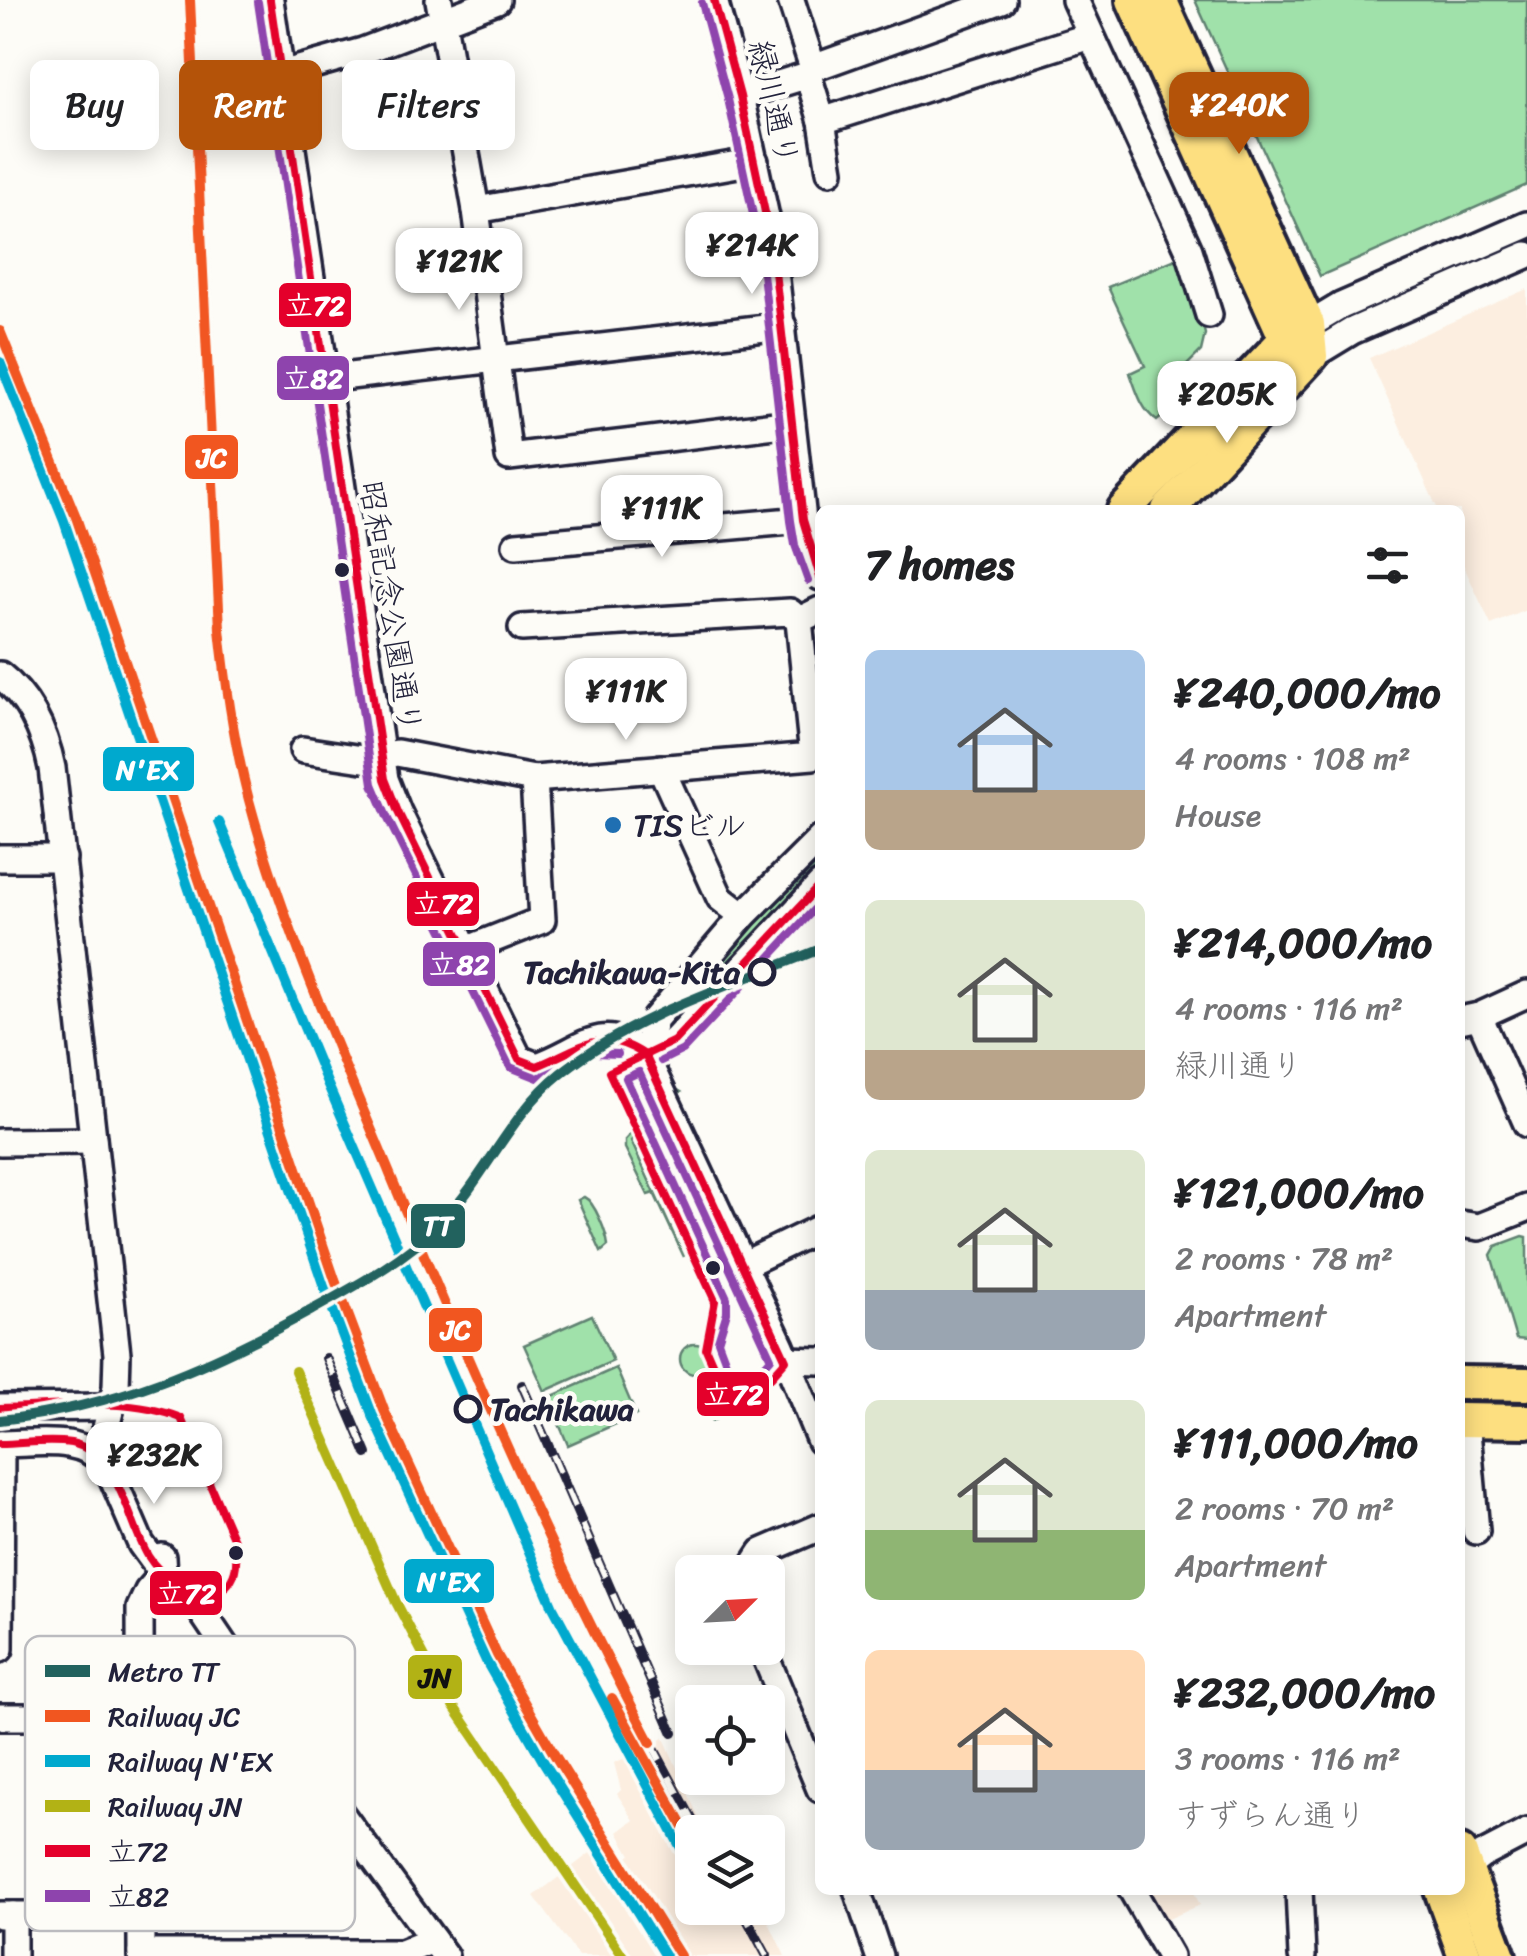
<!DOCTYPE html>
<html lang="en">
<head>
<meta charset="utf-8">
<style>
	:root { --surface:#fff; --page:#f2f2f2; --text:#202124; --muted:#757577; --accent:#b45309 }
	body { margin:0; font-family:Sriracha,"Klee One",sans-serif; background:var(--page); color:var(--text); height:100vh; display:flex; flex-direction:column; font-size:38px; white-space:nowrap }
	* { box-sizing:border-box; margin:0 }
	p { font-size:32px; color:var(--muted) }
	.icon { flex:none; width:55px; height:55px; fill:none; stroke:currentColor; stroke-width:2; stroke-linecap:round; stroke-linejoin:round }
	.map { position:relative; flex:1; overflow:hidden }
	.panel { position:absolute; left:815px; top:505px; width:650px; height:1390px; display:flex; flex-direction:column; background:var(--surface); border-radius:15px; box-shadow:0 5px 25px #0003 }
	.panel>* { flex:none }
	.banner { position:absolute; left:30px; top:60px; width:635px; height:90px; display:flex; gap:20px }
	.needle { width:65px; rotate:66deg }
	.fabs { position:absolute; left:675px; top:1555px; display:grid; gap:20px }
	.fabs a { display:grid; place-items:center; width:110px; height:110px; border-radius:15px; background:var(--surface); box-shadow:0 5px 25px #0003; font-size:50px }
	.price { position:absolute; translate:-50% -85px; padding:0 22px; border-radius:20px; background:#fff; color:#222; font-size:32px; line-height:65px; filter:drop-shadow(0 2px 5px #0008) }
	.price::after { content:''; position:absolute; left:50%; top:60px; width:30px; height:22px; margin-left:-15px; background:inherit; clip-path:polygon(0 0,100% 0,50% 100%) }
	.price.on { background:var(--accent); color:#fff }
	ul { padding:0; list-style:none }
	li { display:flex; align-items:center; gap:30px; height:250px; padding:0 50px }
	li span { display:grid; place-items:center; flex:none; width:280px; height:200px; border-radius:15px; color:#555 }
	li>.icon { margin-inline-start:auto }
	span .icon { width:120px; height:120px; fill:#fffc; stroke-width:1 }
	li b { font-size:42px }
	h2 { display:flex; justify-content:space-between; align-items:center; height:120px; padding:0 50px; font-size:42px }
	.tag { padding:0 35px; border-radius:15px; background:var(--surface); box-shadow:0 5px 25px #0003; font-size:35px; line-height:90px }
	.tag.on { background:var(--accent); color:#fff }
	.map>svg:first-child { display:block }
</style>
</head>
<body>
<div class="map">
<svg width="1527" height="1956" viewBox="0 0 1527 1956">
	<rect width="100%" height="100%" fill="#fdfcf7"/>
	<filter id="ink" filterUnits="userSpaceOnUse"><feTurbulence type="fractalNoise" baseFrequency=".01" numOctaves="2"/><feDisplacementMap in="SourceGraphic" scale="20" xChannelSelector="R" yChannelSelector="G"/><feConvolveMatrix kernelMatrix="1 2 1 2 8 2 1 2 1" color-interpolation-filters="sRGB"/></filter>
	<g filter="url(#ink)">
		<g fill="#fceee0">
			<path d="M1527,289v321l-36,15 -31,-67v-48h-22l-69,-152z"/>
			<path d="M664,1738l41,94 17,-7 4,7h-34v76h70l23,48h-207l-44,-60 77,-59 13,21 7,-3 -13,-23 16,-12 -17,-26 4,-4 -7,-27 18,-8 37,70 7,-3 -37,-70z"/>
			<path d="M1137,1890h56l7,15 -43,19z"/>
		</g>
		<g fill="#a0e1aa" stroke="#618272" stroke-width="2.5">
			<path d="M1195,0h332v185l-207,91z"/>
			<path d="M1183,256l22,78 -4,17 -20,20 -4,33 -20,17c-16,-12 -20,-29 -27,-48l15,-7 -37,-79z"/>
			<path d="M820,862v4l-150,159 -4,-4 100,-109z"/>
			<path d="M673,1087l8,5 -14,7 -36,42 53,116 -30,-64 -6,2 -23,-47v-8z"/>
			<path d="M584,1197c11,5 23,37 24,49l-7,6 -23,-52z"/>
			<path d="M1523,1236l4,1v103l-11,-1 -25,-84 5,-9z"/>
			<path d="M592,1315l21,46 -68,30 -21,-46z"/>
			<circle cx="695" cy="1359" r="15"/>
			<path d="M616,1368l20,47 -68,30 -20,-47z"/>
			<path d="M749,1386l6,15 -43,20 1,-12 26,-10z"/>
		</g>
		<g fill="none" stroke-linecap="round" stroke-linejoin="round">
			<defs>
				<g id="minor">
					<path d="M270,0l115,779 13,33 121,247 18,7c45,-15 63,-47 108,-11"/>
					<path d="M439,0l37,210 33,247 283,-34"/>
					<path d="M714,0l26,96 32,149 31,275 4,22 13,35"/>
					<path d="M791,0l22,68"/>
					<path d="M1075,0l114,250 20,65"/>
					<path d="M281,74l82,-23 134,-51"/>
					<path d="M808,75l5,-7 189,-68"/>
					<path d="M740,96l68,-21 14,46 8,50"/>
					<path d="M822,121l268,-85"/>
					<path d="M476,210l279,-49"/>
					<path d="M1527,225l-186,81 -55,33 25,17 41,-25 175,-76"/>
					<path d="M324,379l459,-53"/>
					<path d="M516,545l287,-25"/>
					<path d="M522,628l268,-16 9,8"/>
					<path d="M0,675c29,23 45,58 52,93l65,586 -1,33 -14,57 5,21 34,79 22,30 24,16 109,162 149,204"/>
					<path d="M303,750l60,9 34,-6 137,26 279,-23 -14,-136 21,-10"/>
					<path d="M661,768l59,130 23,18"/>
					<path d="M820,839l-77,77 -88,103 -10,36 136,291 39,95"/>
					<path d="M0,858h63"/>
					<path d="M466,950l76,-30 -8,-141"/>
					<path d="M1479,1016l48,108"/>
					<path d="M1460,1020l19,-4 48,-22"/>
					<path d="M645,1055l29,-14 146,-156"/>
					<path d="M0,1142l93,-1"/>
					<path d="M1460,1224l19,3 48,-19"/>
					<path d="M743,1265l77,-37"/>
					<path d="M786,1360l34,1"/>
					<path d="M0,1408l111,-1"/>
					<path d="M1466,1420l10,111"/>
					<path d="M0,1444c37,0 81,-10 107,21"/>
					<path d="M749,1572l13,-20 58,-25"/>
					<path d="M762,1648l58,141"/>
					<path d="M0,1649l1,-205"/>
					<path d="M0,1717h141"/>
					<path d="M141,1764l121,1 34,-13"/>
					<path d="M1460,1873l21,-17 46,-24"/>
					<path d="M857,1890l22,66"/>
					<path d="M1132,1890l38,66"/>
					<path d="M1299,1890l3,66"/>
					<path d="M0,1915h141"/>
					<path d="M13,1915v41"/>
					<path d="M141,1953h260l32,-13"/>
					<path d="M141,1956l-1,-348 8,-17 15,-17 -1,-17"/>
				</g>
				<g id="major">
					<path d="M1160,0l148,324 3,32 -143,154"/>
					<path d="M1124,510l162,-171 -153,-339"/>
					<path d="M1460,1383l67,1"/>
					<path d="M1460,1420l67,1"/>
					<path d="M1460,1852l39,104"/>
					<path d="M1441,1890l24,66"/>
				</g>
			</defs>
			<use href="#minor" stroke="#22223b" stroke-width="32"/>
			<use href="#major" stroke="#22223b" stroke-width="40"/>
			<use href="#minor" stroke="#fdfcf7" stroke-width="25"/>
			<use href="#major" stroke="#fddf80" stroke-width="32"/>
			<defs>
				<g id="rail">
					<path d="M326,1358l41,96"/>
					<path d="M522,1385l151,348"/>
					<path d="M651,1743l48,89"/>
					<path d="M741,1908l26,48"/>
				</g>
			</defs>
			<use href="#rail" stroke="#22223b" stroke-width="10"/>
			<use href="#rail" stroke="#fdfcf7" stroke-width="6" stroke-dasharray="19" stroke-linecap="butt"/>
			<defs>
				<g id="bus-1">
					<path d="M270,0l115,779 13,33 121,247 18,7c43,-17 63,-41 108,-11"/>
					<path d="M714,0l26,96 32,149 31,275 17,57"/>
					<path d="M645,1055l141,305 -16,18 -43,19 -21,-48 9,-48 -106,-229z"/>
					<path d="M645,1055l29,-14 146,-156"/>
					<path d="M0,1408c58,-1 126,-12 181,10l53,122c8,38 -4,47 -36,66 -15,-18 -38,-30 -50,-50 -21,-36 -28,-103 -77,-113 -23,-4 -48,1 -71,1"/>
				</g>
				<g id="bus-2">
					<path d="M258,2l115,782 14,33 123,250 28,11 57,-25 23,1"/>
					<path d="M702,3l26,96 32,148 31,274 4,24 13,36"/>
					<path d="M661,1061l22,-11 137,-147"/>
					<path d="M639,1072l132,286 -9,10 -29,13 -15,-40 9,-29v-14l-101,-220z"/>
				</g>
			</defs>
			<use href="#bus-1" stroke="#fdfcf7" stroke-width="15"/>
			<use href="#bus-2" stroke="#fdfcf7" stroke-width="15"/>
			<use href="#bus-1" stroke="#e4002b" stroke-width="8"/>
			<use href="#bus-2" stroke="#8e44ad" stroke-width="8"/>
			<defs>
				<g id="rail-1">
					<path d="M190,0l30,629c6,58 14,115 29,171 35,129 90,251 141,374 80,193 163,384 261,569"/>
					<path d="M0,331l76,186 259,763 49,130 113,245 57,99 126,202"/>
					<path d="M612,1698l80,144"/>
				</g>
				<g id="rail-2">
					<path d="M0,362l64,159 259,763 49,130 114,247 57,100 122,195"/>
					<path d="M219,822l109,263 225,522 128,241"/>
				</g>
				<path id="rail-3" d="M295,1371l101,231 43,83 184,271"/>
			</defs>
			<use href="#rail-1" stroke="#fdfcf7" stroke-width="18"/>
			<use href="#rail-2" stroke="#fdfcf7" stroke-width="18"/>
			<use href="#rail-3" stroke="#fdfcf7" stroke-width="18"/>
			<use href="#rail-1" stroke="#f15620" stroke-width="10"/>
			<use href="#rail-2" stroke="#00a9ce" stroke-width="10"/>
			<use href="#rail-3" stroke="#b2b215" stroke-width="10"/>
			<defs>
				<path id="metro-1" d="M0,1420c117,-13 210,-54 312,-110 46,-25 94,-51 131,-89 44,-46 68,-108 118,-148 75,-60 172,-88 259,-124"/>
			</defs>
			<use href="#metro-1" stroke="#fdfcf7" stroke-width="18"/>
			<use href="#metro-1" stroke="#22625e" stroke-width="10"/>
		</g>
	</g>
	<g fill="#22223b" stroke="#fdfcf7" stroke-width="4">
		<circle cx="342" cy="570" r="9"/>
		<circle cx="713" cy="1268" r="9"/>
		<circle cx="236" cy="1553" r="9"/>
	</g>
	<circle fill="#1f6fb2" stroke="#fdfcf7" stroke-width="4" cx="613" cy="825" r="10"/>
	<g fill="#fdfcf7" stroke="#22223b" stroke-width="5">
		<circle cx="762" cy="972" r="12"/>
		<circle cx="468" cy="1409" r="12"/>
	</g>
	<g text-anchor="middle" stroke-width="9" stroke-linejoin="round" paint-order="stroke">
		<g font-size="32" fill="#22223b" stroke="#fdfcf7">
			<text transform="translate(774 103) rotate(77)" y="11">緑川通り</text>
			<text transform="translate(391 607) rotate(81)" y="11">昭和記念公園通り</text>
		</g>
		<g font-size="32" fill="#22223b" stroke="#fdfcf7" text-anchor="start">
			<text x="633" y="836">TISビル</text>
		</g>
		<g font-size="32" font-weight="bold" fill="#22223b" stroke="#fdfcf7" text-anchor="end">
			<text x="740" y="983">Tachikawa-Kita</text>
			<text x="490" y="1420" text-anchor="start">Tachikawa</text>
		</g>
	</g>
	<rect x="25" y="1636" width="330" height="295" rx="15" fill="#fdfcf7" stroke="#bbbbbf" stroke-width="2.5"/>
	<rect x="45" y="1665" width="45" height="12" fill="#22625e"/>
	<rect x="45" y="1710" width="45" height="12" fill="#f15620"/>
	<rect x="45" y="1755" width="45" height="12" fill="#00a9ce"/>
	<rect x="45" y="1800" width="45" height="12" fill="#b2b215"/>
	<rect x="45" y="1845" width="45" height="12" fill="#e4002b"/>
	<rect x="45" y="1890" width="45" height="12" fill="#8e44ad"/>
	<g font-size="28" fill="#22223b">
		<text x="108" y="1681">Metro TT</text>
		<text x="108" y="1726">Railway JC</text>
		<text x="108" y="1771">Railway N'EX</text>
		<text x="108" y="1816">Railway JN</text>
		<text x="108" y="1861">立72</text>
		<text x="108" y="1906">立82</text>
	</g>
	<g stroke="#fdfcf7" stroke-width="4">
		<rect x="277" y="281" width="76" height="48" rx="10" fill="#e4002b"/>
		<rect x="275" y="354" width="76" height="48" rx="10" fill="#8e44ad"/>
		<rect x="183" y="433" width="57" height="48" rx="10" fill="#f15620"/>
		<rect x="101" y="745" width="95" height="48" rx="10" fill="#00a9ce"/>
		<rect x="405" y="880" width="76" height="48" rx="10" fill="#e4002b"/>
		<rect x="421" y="940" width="76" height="48" rx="10" fill="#8e44ad"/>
		<rect x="409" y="1202" width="58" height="48" rx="10" fill="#22625e"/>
		<rect x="427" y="1306" width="57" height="48" rx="10" fill="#f15620"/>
		<rect x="695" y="1370" width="76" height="48" rx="10" fill="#e4002b"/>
		<rect x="402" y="1557" width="94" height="48" rx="10" fill="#00a9ce"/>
		<rect x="148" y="1569" width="76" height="48" rx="10" fill="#e4002b"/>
		<rect x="406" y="1653" width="58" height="48" rx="10" fill="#b2b215"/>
	</g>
	<g font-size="28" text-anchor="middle" font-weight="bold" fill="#fff">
		<text x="315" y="315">立72</text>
		<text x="313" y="388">立82</text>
		<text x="212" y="467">JC</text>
		<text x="148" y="779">N'EX</text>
		<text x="443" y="913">立72</text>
		<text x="459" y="974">立82</text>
		<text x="438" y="1235">TT</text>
		<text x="456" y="1339">JC</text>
		<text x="733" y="1404">立72</text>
		<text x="449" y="1591">N'EX</text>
		<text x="186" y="1603">立72</text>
	</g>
	<g font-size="28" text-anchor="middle" font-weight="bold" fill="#111">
		<text x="435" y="1687">JN</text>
	</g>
</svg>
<div class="fabs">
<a><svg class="needle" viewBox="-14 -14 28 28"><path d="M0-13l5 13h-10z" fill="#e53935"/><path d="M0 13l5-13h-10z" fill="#757577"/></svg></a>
<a><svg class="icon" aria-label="locate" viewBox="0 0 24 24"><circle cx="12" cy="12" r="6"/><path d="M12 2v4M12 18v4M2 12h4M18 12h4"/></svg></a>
<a><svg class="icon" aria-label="layers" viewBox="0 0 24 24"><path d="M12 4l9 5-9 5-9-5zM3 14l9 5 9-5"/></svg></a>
</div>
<b class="price on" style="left:1239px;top:157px">¥240K</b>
<b class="price" style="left:752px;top:297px">¥214K</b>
<b class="price" style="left:459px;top:313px">¥121K</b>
<b class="price" style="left:1227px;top:446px">¥205K</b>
<b class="price" style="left:662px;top:560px">¥111K</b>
<b class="price" style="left:626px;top:743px">¥111K</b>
<b class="price" style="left:154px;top:1507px">¥232K</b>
<div class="banner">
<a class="tag">Buy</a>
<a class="tag on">Rent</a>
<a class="tag">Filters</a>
</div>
<section class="panel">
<h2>7 homes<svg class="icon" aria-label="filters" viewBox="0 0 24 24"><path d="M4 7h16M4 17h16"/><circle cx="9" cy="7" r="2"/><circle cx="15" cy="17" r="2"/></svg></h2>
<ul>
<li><span style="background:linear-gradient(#a9c7e8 70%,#b9a48a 0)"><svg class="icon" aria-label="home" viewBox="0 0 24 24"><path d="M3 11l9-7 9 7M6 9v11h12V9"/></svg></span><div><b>¥240,000/mo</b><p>4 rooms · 108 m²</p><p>House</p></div></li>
<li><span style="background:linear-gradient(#dfe7d0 75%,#b9a48a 0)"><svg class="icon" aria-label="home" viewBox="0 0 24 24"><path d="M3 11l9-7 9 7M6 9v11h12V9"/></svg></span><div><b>¥214,000/mo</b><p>4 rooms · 116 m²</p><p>緑川通り</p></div></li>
<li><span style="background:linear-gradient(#dfe7d0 70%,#9aa5b1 0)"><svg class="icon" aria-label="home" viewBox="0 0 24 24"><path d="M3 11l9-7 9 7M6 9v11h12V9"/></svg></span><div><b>¥121,000/mo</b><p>2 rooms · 78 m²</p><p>Apartment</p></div></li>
<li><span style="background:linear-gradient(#dfe7d0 65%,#8fb573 0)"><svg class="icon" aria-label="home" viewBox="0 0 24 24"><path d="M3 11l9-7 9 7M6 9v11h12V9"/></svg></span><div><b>¥111,000/mo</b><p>2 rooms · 70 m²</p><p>Apartment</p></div></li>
<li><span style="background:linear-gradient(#ffd9b3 60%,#9aa5b1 0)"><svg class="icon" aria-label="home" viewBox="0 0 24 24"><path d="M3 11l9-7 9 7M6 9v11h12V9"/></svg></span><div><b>¥232,000/mo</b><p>3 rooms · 116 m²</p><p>すずらん通り</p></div></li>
</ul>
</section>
</div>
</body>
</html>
